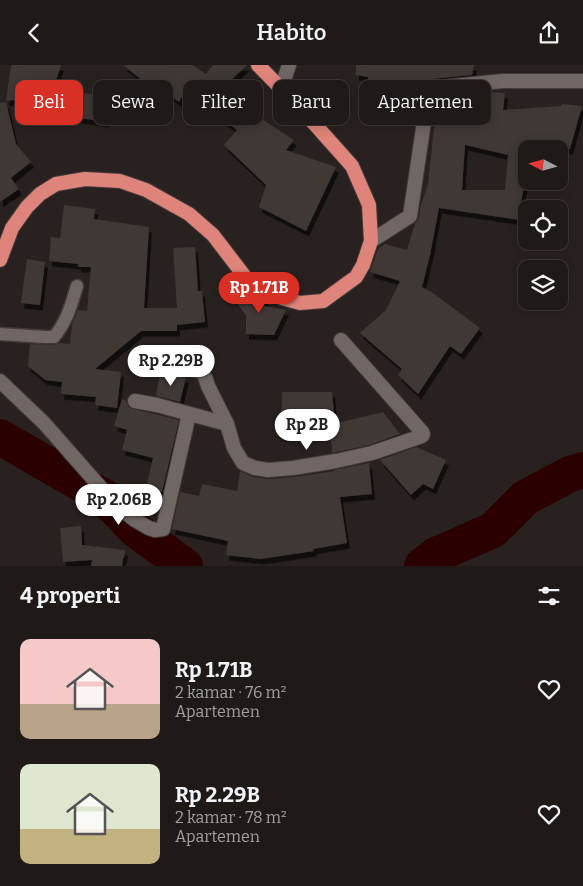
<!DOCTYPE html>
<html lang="id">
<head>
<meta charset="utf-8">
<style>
	:root { --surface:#1f1918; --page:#2c2625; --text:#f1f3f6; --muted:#a1a0a2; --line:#3c3837; --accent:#d93025 }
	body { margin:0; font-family:Bitter,serif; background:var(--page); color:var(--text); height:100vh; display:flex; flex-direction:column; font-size:19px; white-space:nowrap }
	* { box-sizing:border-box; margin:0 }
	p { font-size:16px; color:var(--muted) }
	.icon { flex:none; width:28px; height:28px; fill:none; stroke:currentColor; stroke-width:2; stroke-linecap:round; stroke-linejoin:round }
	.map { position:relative; height:501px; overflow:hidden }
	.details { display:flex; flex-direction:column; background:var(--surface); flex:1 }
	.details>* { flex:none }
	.guide { position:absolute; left:15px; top:15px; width:554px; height:45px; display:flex; gap:10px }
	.needle { width:32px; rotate:276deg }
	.tools { position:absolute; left:518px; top:75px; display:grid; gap:10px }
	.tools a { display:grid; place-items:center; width:50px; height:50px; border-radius:10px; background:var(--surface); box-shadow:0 2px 12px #0003,0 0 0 1px var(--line); font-size:25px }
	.price { position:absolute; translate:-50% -42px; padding:0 11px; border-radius:18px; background:#fff; color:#222; font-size:16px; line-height:32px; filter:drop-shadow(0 1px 2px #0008) }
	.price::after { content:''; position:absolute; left:50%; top:30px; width:15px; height:11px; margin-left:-8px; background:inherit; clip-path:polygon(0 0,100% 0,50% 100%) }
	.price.on { background:var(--accent); color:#fff }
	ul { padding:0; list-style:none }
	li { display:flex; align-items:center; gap:15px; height:125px; padding:0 20px }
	li span { display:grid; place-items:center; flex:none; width:140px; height:100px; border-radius:10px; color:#555 }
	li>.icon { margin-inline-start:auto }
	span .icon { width:60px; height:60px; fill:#fffc; stroke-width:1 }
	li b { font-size:21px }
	h2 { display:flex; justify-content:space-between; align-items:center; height:60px; padding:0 20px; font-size:21px }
	.tag { padding:0 18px; border-radius:10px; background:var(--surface); box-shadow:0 2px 12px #0003,0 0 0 1px var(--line); font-size:18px; line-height:45px }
	.tag.on { background:var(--accent); color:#fff }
	header { display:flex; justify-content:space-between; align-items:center; height:65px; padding:0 20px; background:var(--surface); font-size:22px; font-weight:600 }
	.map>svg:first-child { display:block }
</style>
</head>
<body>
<header><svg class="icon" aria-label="back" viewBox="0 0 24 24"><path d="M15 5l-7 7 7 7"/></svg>Habito<svg class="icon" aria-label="share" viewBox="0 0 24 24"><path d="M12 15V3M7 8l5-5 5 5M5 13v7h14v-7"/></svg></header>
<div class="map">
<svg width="583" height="501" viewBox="0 0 583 501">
	<defs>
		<filter id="shadow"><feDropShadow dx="3" dy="5.5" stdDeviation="0" flood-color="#0009"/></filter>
	</defs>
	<rect width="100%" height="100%" fill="#292120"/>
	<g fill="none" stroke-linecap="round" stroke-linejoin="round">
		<g stroke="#2a0000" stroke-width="36">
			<path d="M0,372l104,60 32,33 49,36"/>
			<path d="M422,501l14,-11 57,-25 32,-32 45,-24 13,-4"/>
		</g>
	</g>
	<g fill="#403736" fill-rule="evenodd" filter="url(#shadow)">
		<path d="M11,0h50l-12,37 -19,-4 -24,3z"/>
		<path d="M123,0h69l14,9 7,-9h34l-22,21 31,20 -5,6 43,28 -8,10 50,17 -30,64 -47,-24 7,-22 -42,-40 13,-15 -52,-39 -6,11 -29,-21 -2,4z"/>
		<path d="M356,0h118l-2,10 -40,4 -4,2 -17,-1v3l-21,-3 -22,-1v-2l-12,-2z"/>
		<path d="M55,25l57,6 -6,26 -53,-8z"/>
		<path d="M484,27l21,1 -2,17 58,-4 1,-2 20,2 -12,43h-44v28l-6,30v13l-81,-12 -9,47 -8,32 11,6 47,35 -19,26 -11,-8 -32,48 -20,-19 4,-6 -42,-36 26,-23 14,-29 -30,-9 8,-23 7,-5 22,6 8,-27 4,-5 1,-10 8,-24 7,-65 30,1 2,-27zM465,80l43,10 -3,35h-43z"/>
		<path d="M6,37l10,42 15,18 -20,16 8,11 -19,13v-99z"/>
		<path d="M64,140l31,4 -1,10 55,8 -5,81h33l-4,-60 22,-1 3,44h4l3,31 -28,3v6h-36l-46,38 26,3 -4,36 -22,-3 1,-8 -35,-3 1,-12 -17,-2 -17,-14 2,-22 24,1 6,-2 10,1 2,-19 6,-15 9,1 4,-44h-13v-3l-29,-3 2,-24 9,1z"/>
		<path d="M27,194l18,3 -5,43 -19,-2z"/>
		<path d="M249,225l17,10 -2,6 22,4 -12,25 -28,-1v-18l-13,-18z"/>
		<path d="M160,308l26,4 -6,25 -24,-6z"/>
		<path d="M282,327h50l3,31 -54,1z"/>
		<path d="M122,334l4,2 3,6 4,2 22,5 24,6 -17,72 -16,-4 7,-30 -31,-8 5,-20 -13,-4z"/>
		<path d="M383,347l17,22 -30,11 -38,8v-7l-7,-20z"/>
		<path d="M416,382l30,13 -13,29 -10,-5 -12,11 -31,-35z"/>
		<path d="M369,398l3,31 -32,3 7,46 -34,6 1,2 -53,8 -35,-4 2,-14 -56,-12 8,-37 19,4 3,-12 35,7 3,-20 13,6 16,2 25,-2 41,-6 -1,-1z"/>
		<path d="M81,461l1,19 43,5 -1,8h-1l-1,8h-31l1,-6 -29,2 -3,-34z"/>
	</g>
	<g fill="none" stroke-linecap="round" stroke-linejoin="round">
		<defs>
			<path id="service" d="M0,269l45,3h9c13,-16 17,-31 23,-51"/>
			<g id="minor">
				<path d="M371,176l39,-25 18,-121 2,-5 3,-2 70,-7h80"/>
				<path d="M158,297l44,10 3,5 3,9 19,38"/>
				<path d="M0,316l44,42 73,83 18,14 14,8 6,2 8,-1 26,-115"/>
				<path d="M135,336l22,4 70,19 7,24 9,15 12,5 13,2 25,-2 43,-7 36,-8 50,-17 1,-2 -1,-2 -81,-92"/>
			</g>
			<path id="tertiary" d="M281,24l8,-24"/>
			<path id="trunk" d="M0,195l12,-32 15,-21 13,-13 16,-10 29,-5 35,2 26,9 43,24 24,21 33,43 18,11 18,9 18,5 23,-2 33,-24 7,-12 8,-24 -2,-36 -17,-39 -49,-55 -45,-46"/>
		</defs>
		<use href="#service" stroke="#433b3b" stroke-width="15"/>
		<use href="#minor" stroke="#433b3b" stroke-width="16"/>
		<use href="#tertiary" stroke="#433b3b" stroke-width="16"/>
		<use href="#trunk" stroke="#433b3b" stroke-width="16"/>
		<use href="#service" stroke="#706664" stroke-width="12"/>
		<use href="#minor" stroke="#706664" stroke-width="14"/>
		<use href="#tertiary" stroke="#706664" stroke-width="14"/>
		<use href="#trunk" stroke="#de847a" stroke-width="14"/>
	</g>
</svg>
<div class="tools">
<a><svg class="needle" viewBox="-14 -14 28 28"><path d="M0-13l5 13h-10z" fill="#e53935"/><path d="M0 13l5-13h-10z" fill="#a1a0a2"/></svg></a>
<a><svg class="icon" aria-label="locate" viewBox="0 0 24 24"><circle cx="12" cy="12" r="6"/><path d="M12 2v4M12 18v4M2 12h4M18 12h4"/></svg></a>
<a><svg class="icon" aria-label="layers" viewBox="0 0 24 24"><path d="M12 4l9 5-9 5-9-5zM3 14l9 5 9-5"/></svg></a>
</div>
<b class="price on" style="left:259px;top:249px">Rp 1.71B</b>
<b class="price" style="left:171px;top:322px">Rp 2.29B</b>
<b class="price" style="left:307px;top:386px">Rp 2B</b>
<b class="price" style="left:119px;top:461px">Rp 2.06B</b>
<div class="guide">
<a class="tag on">Beli</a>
<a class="tag">Sewa</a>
<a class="tag">Filter</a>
<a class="tag">Baru</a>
<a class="tag">Apartemen</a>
</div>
</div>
<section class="details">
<h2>4 properti<svg class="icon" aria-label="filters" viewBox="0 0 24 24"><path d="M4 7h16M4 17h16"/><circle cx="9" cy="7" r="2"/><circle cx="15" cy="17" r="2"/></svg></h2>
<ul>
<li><span style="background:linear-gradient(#f6c9c9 65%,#b9a48a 0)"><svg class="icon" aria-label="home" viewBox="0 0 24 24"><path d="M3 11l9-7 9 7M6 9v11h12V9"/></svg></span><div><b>Rp 1.71B</b><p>2 kamar · 76 m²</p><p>Apartemen</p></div><svg class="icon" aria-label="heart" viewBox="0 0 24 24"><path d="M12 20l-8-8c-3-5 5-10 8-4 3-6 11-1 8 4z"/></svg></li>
<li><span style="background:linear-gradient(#dfe7d0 65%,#c2b280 0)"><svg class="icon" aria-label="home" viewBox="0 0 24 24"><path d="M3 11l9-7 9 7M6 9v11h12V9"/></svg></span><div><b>Rp 2.29B</b><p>2 kamar · 78 m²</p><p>Apartemen</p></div><svg class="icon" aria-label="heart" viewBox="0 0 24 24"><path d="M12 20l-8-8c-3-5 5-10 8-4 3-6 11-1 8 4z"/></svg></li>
</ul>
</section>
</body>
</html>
